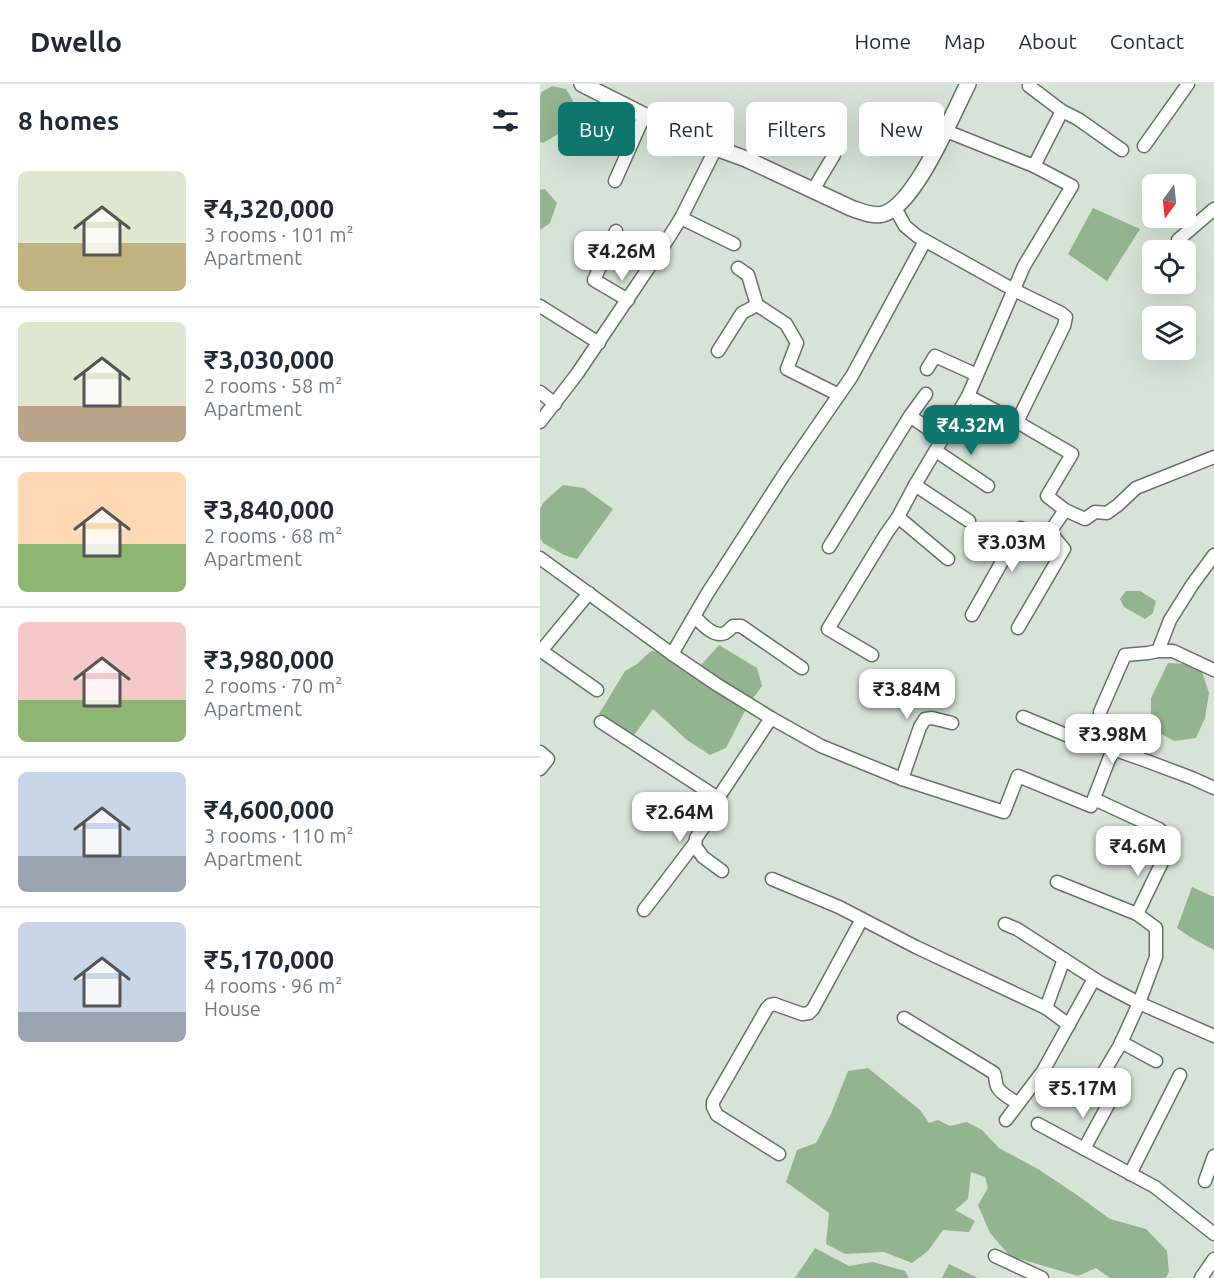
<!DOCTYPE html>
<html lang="en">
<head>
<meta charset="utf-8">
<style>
	:root { --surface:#fff; --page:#f2f2f3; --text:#1f2937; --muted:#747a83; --line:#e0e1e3; --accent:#0f766e }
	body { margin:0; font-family:Ubuntu,sans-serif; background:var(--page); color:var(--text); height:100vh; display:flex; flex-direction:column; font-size:22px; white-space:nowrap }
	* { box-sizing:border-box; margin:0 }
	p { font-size:20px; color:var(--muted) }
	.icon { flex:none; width:33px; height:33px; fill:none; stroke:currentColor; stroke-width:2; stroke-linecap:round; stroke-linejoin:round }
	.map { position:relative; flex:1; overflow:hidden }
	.panel { display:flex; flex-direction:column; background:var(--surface); width:540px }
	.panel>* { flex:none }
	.banner { position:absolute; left:18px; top:18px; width:566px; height:54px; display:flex; gap:12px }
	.needle { width:39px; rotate:195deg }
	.fabs { position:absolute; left:602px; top:90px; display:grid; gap:12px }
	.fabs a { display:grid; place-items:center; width:54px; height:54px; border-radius:9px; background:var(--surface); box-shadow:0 6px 24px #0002; font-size:30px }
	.price { position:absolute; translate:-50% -51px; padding:0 14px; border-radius:12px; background:#fff; color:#222; font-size:20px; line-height:39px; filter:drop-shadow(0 2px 3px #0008) }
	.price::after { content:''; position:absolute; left:50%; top:36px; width:18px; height:14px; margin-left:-9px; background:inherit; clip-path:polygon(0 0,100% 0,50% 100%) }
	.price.active { background:var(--accent); color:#fff }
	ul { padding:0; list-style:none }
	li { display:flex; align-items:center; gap:18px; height:150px; padding:0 18px }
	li+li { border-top:2px solid var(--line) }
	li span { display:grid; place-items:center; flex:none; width:168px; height:120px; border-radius:9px; color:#555 }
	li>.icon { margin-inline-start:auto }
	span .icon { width:72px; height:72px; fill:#fffc; stroke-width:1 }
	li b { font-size:26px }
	h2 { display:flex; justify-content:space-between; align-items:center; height:72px; padding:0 18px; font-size:26px }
	.pill { padding:0 21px; border-radius:9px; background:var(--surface); box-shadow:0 6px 24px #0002; font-size:21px; line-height:54px }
	.pill.active { background:var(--accent); color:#fff }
	header { display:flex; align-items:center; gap:36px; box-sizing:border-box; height:84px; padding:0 30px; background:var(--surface); border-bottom:2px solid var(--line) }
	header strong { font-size:28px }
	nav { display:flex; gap:33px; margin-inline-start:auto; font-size:21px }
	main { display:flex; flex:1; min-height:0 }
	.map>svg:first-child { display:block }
</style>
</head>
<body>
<header>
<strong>Dwello</strong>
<nav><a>Home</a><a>Map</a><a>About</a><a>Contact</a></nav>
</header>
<main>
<section class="panel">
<h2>8 homes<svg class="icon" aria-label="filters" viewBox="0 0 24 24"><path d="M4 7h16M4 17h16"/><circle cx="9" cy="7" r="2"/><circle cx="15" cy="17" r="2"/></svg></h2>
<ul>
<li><span style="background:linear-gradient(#dfe7d0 60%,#c2b280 0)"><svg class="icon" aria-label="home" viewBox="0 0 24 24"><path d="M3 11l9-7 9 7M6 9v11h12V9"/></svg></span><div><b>₹4,320,000</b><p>3 rooms · 101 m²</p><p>Apartment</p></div></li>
<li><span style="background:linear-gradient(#dfe7d0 70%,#b9a48a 0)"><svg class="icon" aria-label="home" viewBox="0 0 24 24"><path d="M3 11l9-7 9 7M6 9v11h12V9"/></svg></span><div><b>₹3,030,000</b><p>2 rooms · 58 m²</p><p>Apartment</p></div></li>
<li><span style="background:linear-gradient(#ffd9b3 60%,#8fb573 0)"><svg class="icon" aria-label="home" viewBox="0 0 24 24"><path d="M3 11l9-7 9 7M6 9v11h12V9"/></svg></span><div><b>₹3,840,000</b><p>2 rooms · 68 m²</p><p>Apartment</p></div></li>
<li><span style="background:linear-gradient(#f6c9c9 65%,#8fb573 0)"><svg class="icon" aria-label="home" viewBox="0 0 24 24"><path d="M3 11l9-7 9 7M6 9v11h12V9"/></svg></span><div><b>₹3,980,000</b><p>2 rooms · 70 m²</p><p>Apartment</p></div></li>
<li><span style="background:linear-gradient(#c9d6e8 70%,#9aa5b1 0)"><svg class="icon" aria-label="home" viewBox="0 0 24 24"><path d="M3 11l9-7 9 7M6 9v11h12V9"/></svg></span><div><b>₹4,600,000</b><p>3 rooms · 110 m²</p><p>Apartment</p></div></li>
<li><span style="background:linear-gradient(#c9d6e8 75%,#9aa5b1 0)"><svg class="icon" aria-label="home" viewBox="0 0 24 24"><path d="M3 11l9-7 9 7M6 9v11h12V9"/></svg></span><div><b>₹5,170,000</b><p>4 rooms · 96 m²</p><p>House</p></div></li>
</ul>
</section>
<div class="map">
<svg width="674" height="1194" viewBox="0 0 674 1194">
	<rect width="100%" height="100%" fill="#d7e3d6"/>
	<g fill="#92b48f">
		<path d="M12,2l14,3 7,12 -10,30 -20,12 -3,-1v-46l2,-4z"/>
		<path d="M5,105l12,14 -7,20 -10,7v-40z"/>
		<path d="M553,124l47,21 -33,52 -39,-27z"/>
		<path d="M23,401l21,3 29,21 -36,50 -13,-4 -21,-12 -3,-5v-28l3,-7z"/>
		<path d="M586,507h14l16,10 -3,12 -8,6 -21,-12 -4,-8z"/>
		<path d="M179,561l38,23 5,18 -14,19 -22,43 -16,7 -23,-15 -34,-31 -19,26 -35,-21 26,-43 12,-7 14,-13 13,2 22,20 15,-8z"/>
		<path d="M628,579l19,1 15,8 7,21 -4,25 -9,20 -22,3 -18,-10 -5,-9v-24z"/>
		<path d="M652,803l22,10v53l-24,-13 -13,-9z"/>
		<path d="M328,984l52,42 9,13 9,-3 12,6 17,-4 15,8 17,18 39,21 39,26 33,24 36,10 21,22 2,21 -3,6h-56l-14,-10 -18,8 -68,-20 -20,-23 -12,-28 10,-17 -3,-11 -14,-5 -3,27 -13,11 20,11 -6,11 -26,-2 -15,21 -16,12 -28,-11 -39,2 -19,-10 3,-31 -43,-31 11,-32 19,-7 14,-27 18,-45z"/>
		<path d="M275,1164l34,18 24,-4 32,9 4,7h-114z"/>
		<path d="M409,1180l29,14h-36z"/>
	</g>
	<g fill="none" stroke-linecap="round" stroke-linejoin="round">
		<defs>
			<g id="minor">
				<path d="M522,27l16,8 44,31"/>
				<path d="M406,47l88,35"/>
				<path d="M604,62l44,-62"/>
				<path d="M75,97l29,-65"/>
				<path d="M273,106l21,-35"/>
				<path d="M355,124l10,18 12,10 97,54 47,23 5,4 -2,9 -47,96 55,32 -25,42 18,14 -15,22 14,17 -46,79"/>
				<path d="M141,134l53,26"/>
				<path d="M76,147l-22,49 34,20"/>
				<path d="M638,156l36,-31"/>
				<path d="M198,184l10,7 9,30 29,19 11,19 -10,26 52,26"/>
				<path d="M0,222l59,37"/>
				<path d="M178,267l24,-38 15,-8"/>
				<path d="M387,285l8,-13 42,19"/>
				<path d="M0,308l15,12"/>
				<path d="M428,312l49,26"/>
				<path d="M370,332l33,23"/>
				<path d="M0,338l37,-48 87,-129 17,-27 35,-70"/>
				<path d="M396,367l52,35"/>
				<path d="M375,401l54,36"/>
				<path d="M525,426l20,9 10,-7 12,1 11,-8 18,-17 78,-31"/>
				<path d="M358,433l50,42"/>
				<path d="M289,463l81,-131 16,-22"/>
				<path d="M0,474l132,96 44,30 55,34 50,28 81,33 102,33 14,-36 73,30 22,-57"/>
				<path d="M432,531l49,-87 15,7 14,-3"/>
				<path d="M155,533c7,7 19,21 30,16 4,-2 6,-5 8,-7h8l61,42"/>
				<path d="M0,566l57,40"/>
				<path d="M1,567l48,-58"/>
				<path d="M618,567l12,-31 22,-35 22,-30"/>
				<path d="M132,570l35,-60 78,-121 67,-97 73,-135"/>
				<path d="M332,571l-44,-26 58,-95 12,-17 17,-32 53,-89 56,-130 48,-80 -38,-20 28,-55 -33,-25 1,-2"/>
				<path d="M560,628l25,-57 23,-2 10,-2h15l41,19"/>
				<path d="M483,633l48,20 19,4 54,19 48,18 22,10"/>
				<path d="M61,638l117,76 53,-80"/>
				<path d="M0,668l8,7 -8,10"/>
				<path d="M362,695l18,-52 5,-8 7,-1 20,5"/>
				<path d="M178,714l-8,20 -14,20 -1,8 8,11 19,14"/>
				<path d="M554,715l65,30c8,7 10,12 8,23l-30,62"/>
				<path d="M232,795l67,28 77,40 130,61 18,-49"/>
				<path d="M517,798l80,32 19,14v29l-17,46 75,33"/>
				<path d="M104,826l51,-67"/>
				<path d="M465,840l12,5 84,54 38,20 -19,42 -31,52"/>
				<path d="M506,924l23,17"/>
				<path d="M364,934l90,55c2,4 1,11 4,15 3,6 14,11 20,16"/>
				<path d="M581,958l35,19"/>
				<path d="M466,1036l37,-49 51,-92"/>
				<path d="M498,1040l117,63 59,47"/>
				<path d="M544,1065l25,-46"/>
				<path d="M239,1070l-62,-39 -4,-8v-5l54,-94 3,-3 4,-1 28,10 7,-1 4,-4 49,-90"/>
				<path d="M590,1090l50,-99"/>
				<path d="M665,1097l9,-25"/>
				<path d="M455,1172l47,22"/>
				<path d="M661,1194l13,-19"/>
			</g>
			<path id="tertiary" d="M42,0l85,43 49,21 30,11 105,49c9,3 22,9 32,6 32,-8 70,-101 85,-130"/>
		</defs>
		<use href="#minor" stroke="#687368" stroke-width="15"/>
		<use href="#tertiary" stroke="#687368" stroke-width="18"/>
		<use href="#minor" stroke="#fff" stroke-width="12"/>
		<use href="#tertiary" stroke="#fff" stroke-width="15"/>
	</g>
</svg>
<div class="fabs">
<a><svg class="needle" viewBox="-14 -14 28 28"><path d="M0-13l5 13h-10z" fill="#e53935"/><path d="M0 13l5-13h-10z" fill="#747a83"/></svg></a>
<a><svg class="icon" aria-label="locate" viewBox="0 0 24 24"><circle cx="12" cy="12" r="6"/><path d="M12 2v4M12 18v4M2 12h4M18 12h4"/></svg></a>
<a><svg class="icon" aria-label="layers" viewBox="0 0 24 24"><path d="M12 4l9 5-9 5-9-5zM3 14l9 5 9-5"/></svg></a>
</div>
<b class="price" style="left:82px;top:198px">₹4.26M</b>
<b class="price active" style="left:431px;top:372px">₹4.32M</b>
<b class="price" style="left:472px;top:489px">₹3.03M</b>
<b class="price" style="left:367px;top:636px">₹3.84M</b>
<b class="price" style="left:573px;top:681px">₹3.98M</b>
<b class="price" style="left:140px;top:759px">₹2.64M</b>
<b class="price" style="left:598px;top:793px">₹4.6M</b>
<b class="price" style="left:543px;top:1035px">₹5.17M</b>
<div class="banner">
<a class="pill active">Buy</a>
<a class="pill">Rent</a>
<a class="pill">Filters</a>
<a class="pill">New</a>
</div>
</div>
</main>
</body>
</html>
